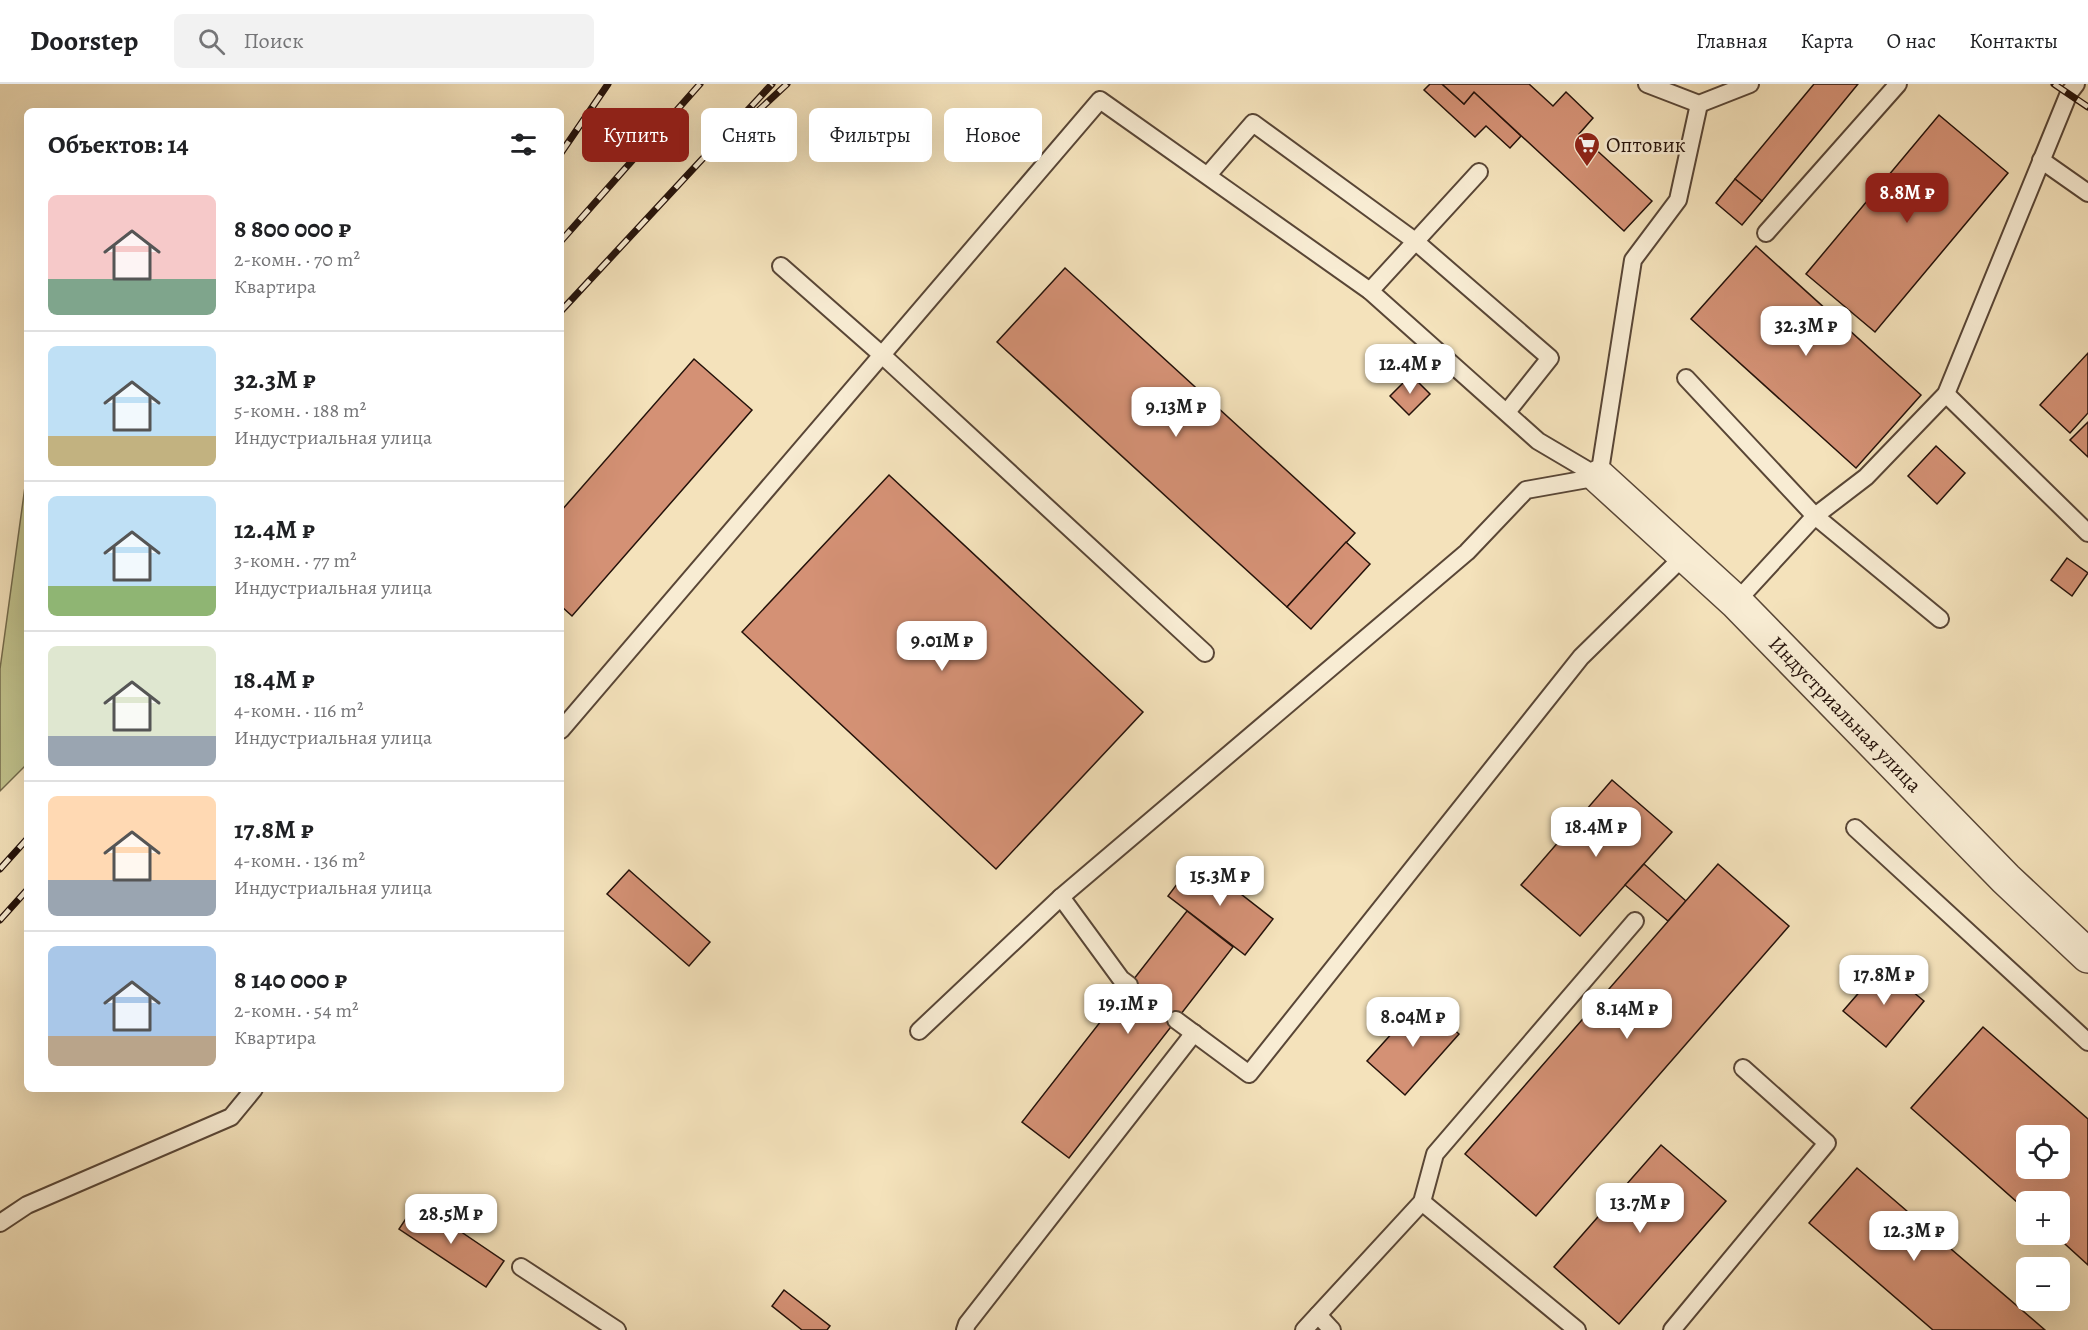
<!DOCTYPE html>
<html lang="ru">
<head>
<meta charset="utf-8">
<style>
	:root { --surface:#fff; --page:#f2f2f2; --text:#202124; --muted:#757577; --line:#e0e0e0; --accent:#8f2418 }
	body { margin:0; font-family:Alegreya,serif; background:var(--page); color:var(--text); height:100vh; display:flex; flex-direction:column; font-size:22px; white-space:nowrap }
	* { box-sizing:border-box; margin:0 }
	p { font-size:20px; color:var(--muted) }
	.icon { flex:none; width:33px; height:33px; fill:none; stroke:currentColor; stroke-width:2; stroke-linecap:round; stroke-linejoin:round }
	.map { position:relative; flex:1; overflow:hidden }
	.panel { position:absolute; left:24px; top:24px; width:540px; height:984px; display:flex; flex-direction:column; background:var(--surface); border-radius:9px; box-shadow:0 6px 24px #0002 }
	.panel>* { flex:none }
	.hud { position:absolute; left:582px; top:24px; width:570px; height:54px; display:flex; gap:12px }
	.fabs { position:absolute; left:2016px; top:1041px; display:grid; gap:12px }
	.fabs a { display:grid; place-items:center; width:54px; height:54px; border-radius:9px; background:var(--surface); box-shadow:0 6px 24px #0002; font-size:30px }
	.price { position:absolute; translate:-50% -51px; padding:0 14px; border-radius:12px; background:#fff; color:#222; font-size:20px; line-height:39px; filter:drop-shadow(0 2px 3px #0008) }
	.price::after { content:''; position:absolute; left:50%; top:36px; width:18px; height:14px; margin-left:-9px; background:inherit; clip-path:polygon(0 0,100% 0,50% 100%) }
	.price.on { background:var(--accent); color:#fff }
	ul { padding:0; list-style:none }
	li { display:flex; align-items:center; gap:18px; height:150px; padding:0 24px }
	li+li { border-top:2px solid var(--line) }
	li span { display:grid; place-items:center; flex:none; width:168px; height:120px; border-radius:9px; color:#555 }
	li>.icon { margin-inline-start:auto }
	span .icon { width:72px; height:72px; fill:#fffc; stroke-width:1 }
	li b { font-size:26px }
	h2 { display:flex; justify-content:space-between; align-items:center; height:72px; padding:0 24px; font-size:26px }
	.pill { padding:0 21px; border-radius:9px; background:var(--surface); box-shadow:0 6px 24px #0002; font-size:21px; line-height:54px }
	.pill.on { background:var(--accent); color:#fff }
	header { display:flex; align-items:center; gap:36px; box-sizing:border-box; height:84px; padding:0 30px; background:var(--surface); border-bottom:2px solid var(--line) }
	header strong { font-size:28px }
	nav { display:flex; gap:33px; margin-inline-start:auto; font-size:21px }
	.search { width:420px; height:54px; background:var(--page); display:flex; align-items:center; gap:15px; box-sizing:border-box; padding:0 21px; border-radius:9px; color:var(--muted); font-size:22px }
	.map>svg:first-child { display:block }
</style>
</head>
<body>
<header>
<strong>Doorstep</strong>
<div class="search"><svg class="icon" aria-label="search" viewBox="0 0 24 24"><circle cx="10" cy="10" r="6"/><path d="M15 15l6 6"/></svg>Поиск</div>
<nav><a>Главная</a><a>Карта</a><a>О нас</a><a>Контакты</a></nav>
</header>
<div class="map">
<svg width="2088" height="1246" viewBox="0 0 2088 1246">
	<rect width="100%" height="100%" fill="#f4e2bb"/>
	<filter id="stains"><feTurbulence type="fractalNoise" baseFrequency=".00333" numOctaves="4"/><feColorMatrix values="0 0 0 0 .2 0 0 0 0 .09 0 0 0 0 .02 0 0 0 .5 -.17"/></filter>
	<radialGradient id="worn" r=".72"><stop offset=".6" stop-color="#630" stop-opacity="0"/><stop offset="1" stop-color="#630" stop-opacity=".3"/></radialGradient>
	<path fill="#c1c28c" stroke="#736a4b" stroke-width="1.5" d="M27,388v292l-27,27v-122z"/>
	<g fill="#d49175" stroke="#25120a" stroke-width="1.5" fill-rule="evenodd">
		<path d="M1430,0h12l22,20 10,-12 47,44 -11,12 -24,-22 -11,11 -51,-47z"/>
		<path d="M1442,0h87l24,22 13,-14 27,26 -14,16 73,67 -28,30 -150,-139 -10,12z"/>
		<path d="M1814,0h44l-96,117 -27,-22z"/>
		<path d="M1939,31l69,58 -133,159 -69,-58z"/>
		<path d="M1735,95l27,22 -20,24 -26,-22z"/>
		<path d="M1756,162l165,149 -65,73 -165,-149z"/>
		<path d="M1065,184l290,265 -68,74 -290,-265z"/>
		<path d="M2088,269v60l-18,20 -30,-28z"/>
		<path d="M694,275l58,51 -180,206 -11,-10v-95z"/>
		<path d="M1411,291l19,19 -21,21 -19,-19z"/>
		<path d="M2088,338v35l-18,-17z"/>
		<path d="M1936,362l29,27 -28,31 -29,-28z"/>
		<path d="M889,391l254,237 -147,157 -254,-237z"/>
		<path d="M1346,458l24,22 -59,65 -24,-22z"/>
		<path d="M2067,474l21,15 -16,23 -21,-16z"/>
		<path d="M1612,696l60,52 -92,104 -59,-51z"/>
		<path d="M1196,775l77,60 -28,36 -77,-59z"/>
		<path d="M1644,780l42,37 -18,20 -43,-36z"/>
		<path d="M1718,780l71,62 -253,290 -71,-62z"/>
		<path d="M629,786l81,72 -21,24 -82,-72z"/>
		<path d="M1187,827l46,36 -164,211 -47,-36z"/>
		<path d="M1882,882l42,35 -38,46 -43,-36z"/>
		<path d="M1421,917l38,33 -54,61 -38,-34z"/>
		<path d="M1983,943l105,92v146l-34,-31h6v-32h-34v8l-115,-102zM2026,1052h34v32h-34z"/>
		<path d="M1661,1061l65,56 -107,123 -65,-57z"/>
		<path d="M1857,1084l188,162h-112l-124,-107z"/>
		<path d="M417,1118l87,59 -18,26 -87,-58z"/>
		<path d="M784,1206l46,36 -3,4h-25l-30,-24z"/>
	</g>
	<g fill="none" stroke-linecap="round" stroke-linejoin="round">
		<defs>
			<g id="lane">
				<path d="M1647,0l52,20 51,-20"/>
				<path d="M2041,76l47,33"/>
				<path d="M1208,91l45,-52 162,118 135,117 -43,54"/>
				<path d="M1766,149l132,-149"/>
				<path d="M781,182l101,89 323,298"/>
				<path d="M1370,207l109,-119"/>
				<path d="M1686,294l129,138 125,103"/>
				<path d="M1946,310l142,139"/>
				<path d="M1599,393l34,-217 45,-60 21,-96"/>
				<path d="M1736,518l79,-86 51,-39 80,-83 123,-301 7,-9"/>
				<path d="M561,646l539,-630 270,191 168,150 61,36"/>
				<path d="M1855,744l233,214"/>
				<path d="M1061,813l60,82 8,6"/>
				<path d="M1176,936l73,54 332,-417 104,-102"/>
				<path d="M919,947l142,-134 406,-345 59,-62 73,-13"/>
				<path d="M1422,1118l155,128"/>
				<path d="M0,1139l27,-18 204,-88 23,-28"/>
				<path d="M521,1183l96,63"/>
				<path d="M1318,1231l14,15"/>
				<path d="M965,1246l2,-6 227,-291"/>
				<path d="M1304,1246l118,-128 13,-48 200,-233"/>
				<path d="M1672,1246l155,-187 -84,-75"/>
			</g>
			<g id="street">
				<path id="s1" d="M1599,393l137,125 270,277 82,77"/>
			</g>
		</defs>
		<use href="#lane" stroke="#594636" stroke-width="20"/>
		<use href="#street" stroke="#594636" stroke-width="36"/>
		<use href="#lane" stroke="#f8ecd3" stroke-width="16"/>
		<use href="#street" stroke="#f8ecd3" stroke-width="33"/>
		<defs>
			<g id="rail">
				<path d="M2054,0l34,23"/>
				<path d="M758,27l29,-27"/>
				<path d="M561,69l47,-69"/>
				<path d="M561,157l139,-157"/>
				<path d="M561,227l211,-227"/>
				<path d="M0,785l27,-30"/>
				<path d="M0,836l27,-30"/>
			</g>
		</defs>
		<use href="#rail" stroke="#25120a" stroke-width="7"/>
		<use href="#rail" stroke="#f8ecd3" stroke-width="4.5" stroke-dasharray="14" stroke-linecap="butt"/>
	</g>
	<defs>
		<symbol id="supermarket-pin" viewBox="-11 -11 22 30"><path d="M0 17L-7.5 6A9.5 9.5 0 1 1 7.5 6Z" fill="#8f2418" stroke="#f8ecd3"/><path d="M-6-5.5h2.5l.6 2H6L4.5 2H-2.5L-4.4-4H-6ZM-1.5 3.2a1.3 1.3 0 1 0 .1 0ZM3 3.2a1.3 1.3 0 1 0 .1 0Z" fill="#fff"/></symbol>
	</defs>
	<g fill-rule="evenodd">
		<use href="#supermarket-pin" x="1572" y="46" width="30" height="40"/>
	</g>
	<g text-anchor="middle" stroke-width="5" stroke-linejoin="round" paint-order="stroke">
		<g font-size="21" fill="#25120a" stroke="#f8ecd3" text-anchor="start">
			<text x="1606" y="68">Оптовик</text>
		</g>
		<g font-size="21" fill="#25120a" stroke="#f8ecd3">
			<text dy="7" stroke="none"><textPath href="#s1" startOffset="342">Индустриальная улица</textPath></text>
		</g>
	</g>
	<rect width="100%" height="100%" filter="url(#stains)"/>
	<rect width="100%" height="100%" fill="url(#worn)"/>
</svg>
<div class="fabs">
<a><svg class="icon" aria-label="locate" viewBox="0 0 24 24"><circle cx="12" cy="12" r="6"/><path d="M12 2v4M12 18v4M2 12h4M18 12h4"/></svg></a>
<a>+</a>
<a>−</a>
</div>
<b class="price on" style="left:1907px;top:140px">8.8M ₽</b>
<b class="price" style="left:1806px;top:273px">32.3M ₽</b>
<b class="price" style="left:1410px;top:311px">12.4M ₽</b>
<b class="price" style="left:1176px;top:354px">9.13M ₽</b>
<b class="price" style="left:942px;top:588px">9.01M ₽</b>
<b class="price" style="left:1596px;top:774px">18.4M ₽</b>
<b class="price" style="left:1220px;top:823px">15.3M ₽</b>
<b class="price" style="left:1884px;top:922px">17.8M ₽</b>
<b class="price" style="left:1128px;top:951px">19.1M ₽</b>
<b class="price" style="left:1627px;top:956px">8.14M ₽</b>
<b class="price" style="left:1413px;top:964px">8.04M ₽</b>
<b class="price" style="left:1640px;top:1150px">13.7M ₽</b>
<b class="price" style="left:451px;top:1161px">28.5M ₽</b>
<b class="price" style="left:1914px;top:1178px">12.3M ₽</b>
<div class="hud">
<a class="pill on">Купить</a>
<a class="pill">Снять</a>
<a class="pill">Фильтры</a>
<a class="pill">Новое</a>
</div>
<section class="panel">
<h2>Объектов: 14<svg class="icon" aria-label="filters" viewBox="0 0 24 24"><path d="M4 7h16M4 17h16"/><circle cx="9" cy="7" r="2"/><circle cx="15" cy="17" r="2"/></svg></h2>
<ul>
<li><span style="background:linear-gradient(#f6c9c9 70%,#7fa58c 0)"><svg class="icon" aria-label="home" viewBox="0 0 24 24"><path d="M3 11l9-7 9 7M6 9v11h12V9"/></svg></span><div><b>8 800 000 ₽</b><p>2-комн. · 70 m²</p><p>Квартира</p></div></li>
<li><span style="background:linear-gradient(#bfe0f5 75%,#c2b280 0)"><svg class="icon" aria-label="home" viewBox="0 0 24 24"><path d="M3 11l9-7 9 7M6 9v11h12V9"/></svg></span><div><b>32.3M ₽</b><p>5-комн. · 188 m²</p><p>Индустриальная улица</p></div></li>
<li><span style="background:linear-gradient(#bfe0f5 75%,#8fb573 0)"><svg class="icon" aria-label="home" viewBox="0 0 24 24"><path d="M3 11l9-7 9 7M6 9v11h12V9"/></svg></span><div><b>12.4M ₽</b><p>3-комн. · 77 m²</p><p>Индустриальная улица</p></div></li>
<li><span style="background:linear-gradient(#dfe7d0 75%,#9aa5b1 0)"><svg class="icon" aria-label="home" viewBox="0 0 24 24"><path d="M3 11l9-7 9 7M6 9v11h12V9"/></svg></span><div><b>18.4M ₽</b><p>4-комн. · 116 m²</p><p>Индустриальная улица</p></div></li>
<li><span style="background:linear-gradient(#ffd9b3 70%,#9aa5b1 0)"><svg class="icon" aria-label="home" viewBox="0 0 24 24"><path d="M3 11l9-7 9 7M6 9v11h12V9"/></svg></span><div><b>17.8M ₽</b><p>4-комн. · 136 m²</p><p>Индустриальная улица</p></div></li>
<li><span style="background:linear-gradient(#a9c7e8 75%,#b9a48a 0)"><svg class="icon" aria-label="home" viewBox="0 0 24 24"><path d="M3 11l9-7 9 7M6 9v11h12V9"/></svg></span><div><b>8 140 000 ₽</b><p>2-комн. · 54 m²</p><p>Квартира</p></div></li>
</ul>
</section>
</div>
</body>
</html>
